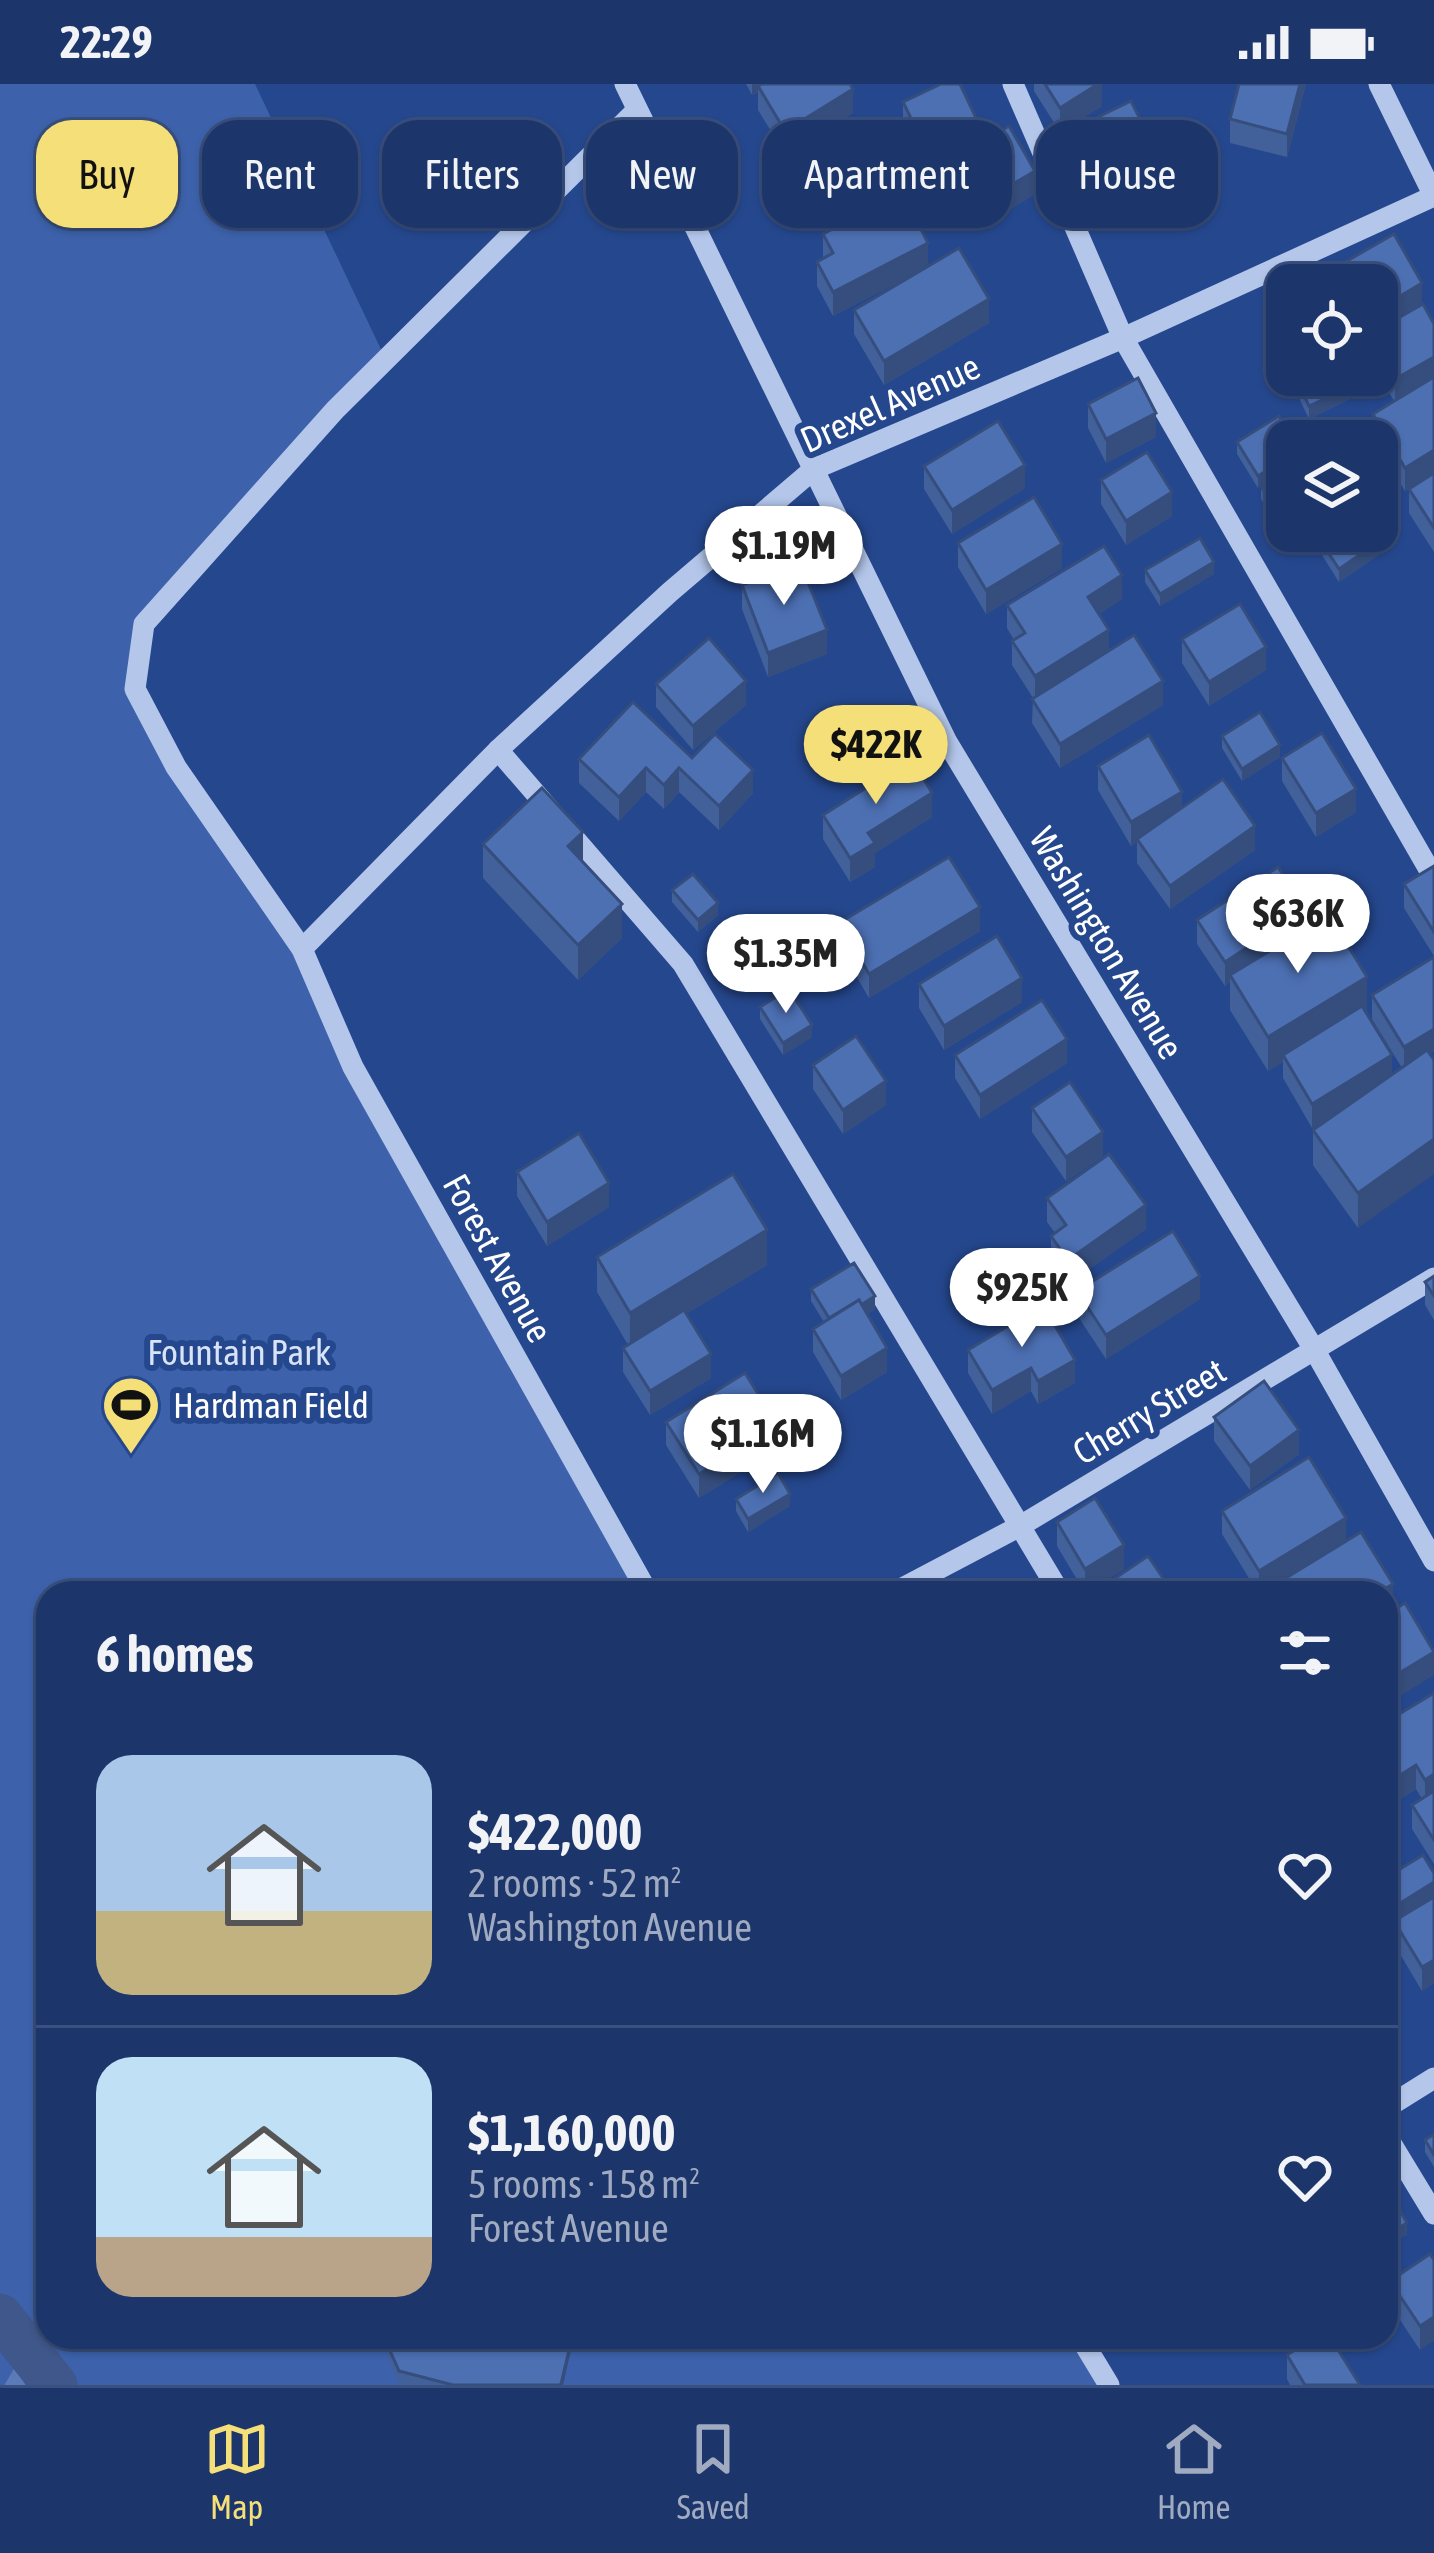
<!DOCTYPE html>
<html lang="en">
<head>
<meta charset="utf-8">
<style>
	:root { --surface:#1c356a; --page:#294072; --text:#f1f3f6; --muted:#a0abc1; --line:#3a507e; --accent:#f5df78 }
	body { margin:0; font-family:"Asap Condensed",sans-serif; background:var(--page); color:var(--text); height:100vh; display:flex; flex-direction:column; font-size:45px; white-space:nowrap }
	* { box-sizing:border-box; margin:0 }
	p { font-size:39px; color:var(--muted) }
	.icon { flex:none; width:66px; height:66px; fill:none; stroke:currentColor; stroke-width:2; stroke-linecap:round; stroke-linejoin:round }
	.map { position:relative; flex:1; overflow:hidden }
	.panel { position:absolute; left:36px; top:1497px; width:1362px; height:768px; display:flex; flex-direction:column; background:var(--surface); border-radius:36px; box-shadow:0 3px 9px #0004,0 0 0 3px var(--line) }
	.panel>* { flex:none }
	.hud { position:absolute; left:36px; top:36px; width:1362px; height:108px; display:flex; gap:24px }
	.fabs { position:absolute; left:1266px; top:180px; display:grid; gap:24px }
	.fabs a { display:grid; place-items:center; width:132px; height:132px; border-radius:24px; background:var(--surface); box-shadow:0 3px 9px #0004,0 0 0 3px var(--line); font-size:60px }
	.price { position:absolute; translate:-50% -102px; padding:0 27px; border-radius:42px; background:#fff; color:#222; font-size:39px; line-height:78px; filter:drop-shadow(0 3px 6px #0008) }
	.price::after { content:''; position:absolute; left:50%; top:72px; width:36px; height:27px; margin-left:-18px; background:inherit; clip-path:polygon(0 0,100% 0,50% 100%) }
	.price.active { background:var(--accent); color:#111 }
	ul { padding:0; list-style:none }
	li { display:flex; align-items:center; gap:36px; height:300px; padding:0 60px }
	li+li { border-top:3px solid var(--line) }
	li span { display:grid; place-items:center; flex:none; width:336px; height:240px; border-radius:36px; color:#555 }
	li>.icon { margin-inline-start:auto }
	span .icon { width:144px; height:144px; fill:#fffc; stroke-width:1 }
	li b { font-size:51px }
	h2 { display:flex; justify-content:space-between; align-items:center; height:144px; padding:0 60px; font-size:51px }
	.tag { padding:0 42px; border-radius:36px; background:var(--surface); box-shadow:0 3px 9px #0004,0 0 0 3px var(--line); font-size:42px; line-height:108px }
	.tag.active { background:var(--accent); color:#111 }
	.status { display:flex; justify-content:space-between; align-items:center; height:84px; padding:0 60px; background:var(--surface); direction:ltr }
	.status svg { height:33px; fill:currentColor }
	.tabs { display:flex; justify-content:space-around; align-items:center; height:168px; border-top:3px solid var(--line); background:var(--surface); font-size:33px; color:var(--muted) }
	.tabs a { display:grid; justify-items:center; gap:6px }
	.tabs .active { color:var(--accent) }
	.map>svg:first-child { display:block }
</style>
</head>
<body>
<div class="status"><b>22:29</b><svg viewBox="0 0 49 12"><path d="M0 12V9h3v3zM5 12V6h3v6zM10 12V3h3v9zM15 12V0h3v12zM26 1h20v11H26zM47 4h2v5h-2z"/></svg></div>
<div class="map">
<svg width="1434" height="2301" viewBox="0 0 1434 2301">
	<defs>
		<pattern id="forest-firs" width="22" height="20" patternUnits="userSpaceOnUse" patternTransform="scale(3)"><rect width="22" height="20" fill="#3d62ab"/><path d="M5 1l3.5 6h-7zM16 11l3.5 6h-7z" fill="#5a7ab8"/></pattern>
	</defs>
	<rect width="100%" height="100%" fill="#25478d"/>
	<path fill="#3d62ab" d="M0,0h255l131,276 -242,264 -9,65 167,260 52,118 294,526h-600v744h1032l29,48h-1054l-55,-69z"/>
	<path fill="url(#forest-firs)" d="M0,2232l55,69h-55z"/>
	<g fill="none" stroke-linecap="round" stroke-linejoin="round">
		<path stroke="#3f578a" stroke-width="45" d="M0,2232l55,69"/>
		<g stroke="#b4c7eb" stroke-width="21">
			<path d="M625,0l322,658 368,609 119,210"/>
			<path d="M1013,0l110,254 311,540"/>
			<path d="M637,26l-302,300 -191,214 -9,65 41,78 126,182 51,118 295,526"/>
			<path d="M498,666l185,214 377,629"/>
			<path d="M302,865l196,-199 172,-158 144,-123 309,-131 311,-142 -55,-112"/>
			<path d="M893,1509l127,-67 414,-248"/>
			<path d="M1386,2024l48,-30"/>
			<path d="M1386,2051l48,79"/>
			<path d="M1080,2253l29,48"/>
		</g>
	</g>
	<g fill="#42609a">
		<path d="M746,0h104l3,29 -52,31 75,48 -70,31 -21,-48v-21l-27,-44v-18l-6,3z"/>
		<path d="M1034,0h68v22l-42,26 -26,-41z"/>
		<path d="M1306,0l-19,73 -57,-14v-24z"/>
		<path d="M903,18l74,42 -53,25 -21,-43z"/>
		<path d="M1090,37l69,60 -42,20 -27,-56z"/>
		<path d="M948,78l87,32 -61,37 -26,-45z"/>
		<path d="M823,150l105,33 61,56 -105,62 -30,-51v-24l70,-41 -91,47 -16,-30v-24l6,-4z"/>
		<path d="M1394,150l28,49v21l12,20v228l-25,-39v-24l-4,2 -28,-46v-4l-4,-3v-24l21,-13 -17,-30v-86h-44v-16z"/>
		<path d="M1287,231l-2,58 -19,-35v-13z"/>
		<path d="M1291,291h53l6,24 -41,20 -18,-38z"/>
		<path d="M1088,320l68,33 -50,26 -18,-35z"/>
		<path d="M1279,332l-21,72 -21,-34v-12z"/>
		<path d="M924,382l101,22 -73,46 -28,-45z"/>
		<path d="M1287,387v48l-10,6 -16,-26v-13z"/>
		<path d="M1101,396l71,36 -46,29 -25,-41z"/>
		<path d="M1320,456l63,12 -44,30 -19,-30z"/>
		<path d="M958,459l104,25 -76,46 -28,-47z"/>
		<path d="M1145,486l69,4 -54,32 -15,-24z"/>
		<path d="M742,501l85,69 -59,23 -26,-68z"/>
		<path d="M1122,515l-23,15 10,37 54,54 -103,63 -28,-45 1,-25 -21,-33v-24l2,-1 -7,-12v-23z"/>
		<path d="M1182,555l84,31 -57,36 -27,-43z"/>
		<path d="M656,600l90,21 -53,45 -37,-43z"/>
		<path d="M1222,652l58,21 -38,24 -20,-33z"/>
		<path d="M692,674l61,35 -34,37 -40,-38 -15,17 -18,-17 -27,29 -40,-38v-24z"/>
		<path d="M1282,674l74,54 -40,25 -34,-56z"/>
		<path d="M1098,682l84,42 73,42 -85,59 -33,-46v-21l-6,4 -33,-56z"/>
		<path d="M823,731l109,2 -57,36v14l-25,15 -27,-43z"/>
		<path d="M483,760l100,18 39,76 -44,42 -95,-102z"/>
		<path d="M1434,782v90l-30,-48v-24z"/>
		<path d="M672,806l46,25 -20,17 -26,-30z"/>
		<path d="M1197,836l109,9 61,82 25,64 10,-7 -30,-49v-24l58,60 -72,173 -45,-63v-35l32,-22 -33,20 -29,-50v-16l-15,9 -38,-61v-28l-5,4 -28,-42z"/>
		<path d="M839,839l141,8 -111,67 -30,-51z"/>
		<path d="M919,900l103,18 -78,48 -25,-42z"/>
		<path d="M760,923l52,30 -29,18 -23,-36z"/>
		<path d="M955,971l112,8 -87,56 -25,-41z"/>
		<path d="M813,981l73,40 -43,29 -30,-45z"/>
		<path d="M1032,1024l71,48 -37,25 -34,-49z"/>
		<path d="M517,1088l92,35 -62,39 -30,-50z"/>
		<path d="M1047,1114l99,31 -78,55 -17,-25v-23l4,-3 -8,-11z"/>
		<path d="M597,1173l170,8 -81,49 25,64 -61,37 -27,-43v-24l5,-3 -31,-53z"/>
		<path d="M1434,1192v44l-9,-15v-23z"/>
		<path d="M811,1205l64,20 -8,5 20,58 -46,28 -28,-48v-23l11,-7 -13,-21z"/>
		<path d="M1077,1207l123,8 -94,60 -29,-44z"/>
		<path d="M1043,1221l32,78 -37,21 -7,-13 -39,23 -24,-41v-23z"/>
		<path d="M1214,1333l85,37 -49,36 -36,-49z"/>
		<path d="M666,1338l112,27 -79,49 -33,-53z"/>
		<path d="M1309,1373l37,61v23l15,-9 32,52v23l-7,5v-19h-105v-11l-19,11h-4l-36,-59v-23z"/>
		<path d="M736,1415l54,7 -42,26 -12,-21z"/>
		<path d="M1057,1438l67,47 -39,24 -28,-47z"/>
		<path d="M1434,1609v171l-22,-35v-24l10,-6 -6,-10 -30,19z"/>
		<path d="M1434,1789v110l-12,8 -28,-47 -2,-70z"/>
		<path d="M1434,2050v33l-9,-15v-12z"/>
		<path d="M1434,2176l-14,90 -30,-45v-24z"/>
		<path d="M379,2253h195l-11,48h-156l-8,-2z"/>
		<path d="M1287,2271l73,30h-70l-3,-6z"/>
	</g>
	<g fill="#364e7d">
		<path d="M752,0h20l-14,2v6l-6,3z"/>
		<path d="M1098,0h4v22l-42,26v-24z"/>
		<path d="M1300,0h6l-19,73v-23z"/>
		<path d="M853,5v24l-68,42v-24z"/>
		<path d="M977,36v24l-53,25v-24z"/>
		<path d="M1159,73v24l-42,20v-24z"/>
		<path d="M876,84v24l-70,31v-24z"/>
		<path d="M1035,87v23l-61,37v-24z"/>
		<path d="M928,159v24l-95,49v-24z"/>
		<path d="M1422,199v24l-45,26v-23z"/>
		<path d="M989,215v24l-105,62v-24z"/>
		<path d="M1434,273v24l-39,22v-24z"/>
		<path d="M1350,303v12l-41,20v-13z"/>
		<path d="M1156,329v24l-50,26v-24z"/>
		<path d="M1434,366v24l-29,17v-23z"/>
		<path d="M1287,374v13l-29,17v-12z"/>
		<path d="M1025,381v23l-73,46v-24z"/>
		<path d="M1172,408v24l-46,29v-24z"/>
		<path d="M1287,423v12l-10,6v-12z"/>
		<path d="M1383,455v13l-44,30v-13z"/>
		<path d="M1062,460v24l-76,46v-24z"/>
		<path d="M1214,478v12l-54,32v-12z"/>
		<path d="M1122,491v24l-34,22v-24z"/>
		<path d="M827,546v24l-59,23v-24z"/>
		<path d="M1109,546v24l-74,46v-24z"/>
		<path d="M1266,563v23l-57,36v-24z"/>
		<path d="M746,597v24l-53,45v-24z"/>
		<path d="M1163,597v24l-103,63v-24z"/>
		<path d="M1280,661v12l-38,24v-12z"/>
		<path d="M646,684v24l-27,29v-24z"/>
		<path d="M679,684v24l-15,17v-24z"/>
		<path d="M753,686v23l-34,37v-24z"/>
		<path d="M1356,705v23l-40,25v-24z"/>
		<path d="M1182,708v24l-51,30v-24z"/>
		<path d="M932,709v24l-57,36v14l-25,15v-24l18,-25z"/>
		<path d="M1255,742v24l-85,59v-23z"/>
		<path d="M583,748v35l-15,-21z"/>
		<path d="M718,819v12l-20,17v-12z"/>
		<path d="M622,820v34l-44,42v-35z"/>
		<path d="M980,823v24l-111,67v-24z"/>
		<path d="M1306,825v23l-76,43v7l-5,4v-24z"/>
		<path d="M1367,893v34l-81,49 -3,-5v7l-15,9v-34z"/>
		<path d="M1022,894v24l-78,48v-24z"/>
		<path d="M812,941v12l-29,18v-12z"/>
		<path d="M1434,945v23l-30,19v-24z"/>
		<path d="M1067,955v24l-87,56v-24z"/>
		<path d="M1392,971v24l-80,49v-24z"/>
		<path d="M886,997v24l-43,29v-24z"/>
		<path d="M1103,1048v24l-37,25v-24z"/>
		<path d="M1434,1055v35l-76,54v-35z"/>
		<path d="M609,1099v24l-62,39v-24z"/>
		<path d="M1146,1121v24l-78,55v-24z"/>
		<path d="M767,1146v35l-137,83v-35z"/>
		<path d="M1200,1192v23l-94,60v-24z"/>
		<path d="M875,1212v13l-43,26v-12z"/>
		<path d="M887,1264v24l-46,28v-24z"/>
		<path d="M711,1270v24l-61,37v-24z"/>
		<path d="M1075,1276v23l-37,21v-23z"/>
		<path d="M1031,1284v23l-39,23v-24z"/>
		<path d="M778,1342v23l-79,49v-24z"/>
		<path d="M1299,1346v24l-49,36v-24z"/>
		<path d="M790,1410v12l-42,26v-13z"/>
		<path d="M1346,1434v24l-84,51h-3v-22z"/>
		<path d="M1124,1461v24l-39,24v-24z"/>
		<path d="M1393,1500v23l-7,5v-19h-8z"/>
		<path d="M1434,1568v23l-48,30v-24z"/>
		<path d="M1416,1681v24l-30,19v-24z"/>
		<path d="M1434,1690v24l-9,6v-24z"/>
		<path d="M1434,1798v24l-40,15v9l-8,5v-23z"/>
		<path d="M1434,1876v23l-12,8v-24z"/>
		<path d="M1407,2139v12l-21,12v-12z"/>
		<path d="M1434,2233v24l-14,9v-24z"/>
		<path d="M572,2253h2l-11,48h-4z"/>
		<path d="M1199,2253h13l-13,8z"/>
		<path d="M1255,2253h12l-12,8z"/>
	</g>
	<g fill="#4d70b3" stroke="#364e7d" stroke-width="3">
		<path d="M762,0h88l3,5 -68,42 -27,-45z"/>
		<path d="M941,0h19l17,36 -53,25 -21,-43z"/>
		<path d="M1045,0h53l-38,24z"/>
		<path d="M1239,0h61l-13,50 -57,-15z"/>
		<path d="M1131,17l28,56 -42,20 -27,-56z"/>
		<path d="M855,37l21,47 -70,31 -21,-48z"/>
		<path d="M1009,42l26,45 -61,36 -26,-45z"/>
		<path d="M902,109l26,50 -95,49 -16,-30 16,-9 -10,-19z"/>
		<path d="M1394,150l28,49 -45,27v-25h-34l-10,-16z"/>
		<path d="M959,164l30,51 -105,62 -30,-51z"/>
		<path d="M1423,220l11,20v33l-39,22 -18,-32v-17z"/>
		<path d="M1287,231v45l-2,1 -19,-36z"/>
		<path d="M1294,291h50l6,12 -41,19z"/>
		<path d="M1434,293v73l-29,18 -32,-54z"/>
		<path d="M1138,294l18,35 -50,26 -18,-35z"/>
		<path d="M1279,332l15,25h-7v17l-29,18 -21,-34z"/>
		<path d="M998,337l27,44 -73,45 -28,-44z"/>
		<path d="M1147,368l25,40 -46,29 -25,-41z"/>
		<path d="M1287,387v36l-10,6 -16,-27z"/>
		<path d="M1434,389v55l-25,-39z"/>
		<path d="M1034,413l28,47 -76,46 -28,-47z"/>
		<path d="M1333,447h44l6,8 -44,30 -19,-29z"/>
		<path d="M1200,454l14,24 -54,32 -15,-24z"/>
		<path d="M1104,462l18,29 -34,22 21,33 -74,46 -23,-35 13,-8 -18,-28z"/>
		<path d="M800,478l27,68 -59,23 -26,-68z"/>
		<path d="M1240,520l26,43 -57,35 -27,-43z"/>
		<path d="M1134,551l29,46 -103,63 -28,-45z"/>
		<path d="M709,554l37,43 -53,45 -37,-42z"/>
		<path d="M633,618l59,56 23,-24 38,36 -34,36 -40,-38 -15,17 -18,-17 -27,29 -40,-38z"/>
		<path d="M1260,628l20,33 -38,24 -20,-33z"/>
		<path d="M1322,649l34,56 -40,24 -34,-55z"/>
		<path d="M1149,651l33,57 -51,30 -33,-56z"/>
		<path d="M912,675l20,34 -64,40 7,10 -25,15 -27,-43z"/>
		<path d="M1223,695l32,47 -85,60 -33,-47z"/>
		<path d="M542,704l41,44 -15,14 54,58 -44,41 -95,-101z"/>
		<path d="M949,773l31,50 -111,67 -30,-51z"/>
		<path d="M1434,782v66l-30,-48z"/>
		<path d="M1278,783l28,42 -81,53 -28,-42z"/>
		<path d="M693,790l25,29 -20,17 -26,-30z"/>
		<path d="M1329,831l38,62 -99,60 -38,-62z"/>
		<path d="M997,852l25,42 -78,48 -25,-42z"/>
		<path d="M1434,873v72l-30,18 -32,-52z"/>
		<path d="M789,905l23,36 -29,18 -23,-36z"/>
		<path d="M1042,916l25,39 -87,56 -25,-40z"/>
		<path d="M1362,922l30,49 -80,49 -29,-49z"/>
		<path d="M856,952l30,45 -43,29 -30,-45z"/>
		<path d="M1427,966l7,10v79l-76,54 -45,-63z"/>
		<path d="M1070,998l33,50 -37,25 -34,-49z"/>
		<path d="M579,1049l30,50 -62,39 -30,-50z"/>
		<path d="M1109,1070l37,51 -78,55 -17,-24 15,-11 -19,-27z"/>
		<path d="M733,1090l34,56 -137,83 -33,-56z"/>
		<path d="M1173,1147l27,45 -94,59 -29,-44z"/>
		<path d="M854,1179l21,33 -14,9 -2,-5 -30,18 -18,-29z"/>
		<path d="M1434,1192v20l-9,-14z"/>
		<path d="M859,1216l28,48 -46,28 -28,-47z"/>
		<path d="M1043,1221l32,55 -37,21 -7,-13 -39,22 -24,-40z"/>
		<path d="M684,1226l27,44 -61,37 -27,-43z"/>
		<path d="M745,1289l33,53 -79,48 -33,-52z"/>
		<path d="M1264,1297l35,49 -49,36 -36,-49z"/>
		<path d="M1309,1373l37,61 -87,53 -37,-60z"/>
		<path d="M778,1389l12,21 -42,25 -12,-20z"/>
		<path d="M1095,1414l29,47 -39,24 -28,-47z"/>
		<path d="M1361,1448l32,52 -15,9h-90l-7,-12z"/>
		<path d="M1148,1472l25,37h-62l-6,-8z"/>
		<path d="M1405,1519l29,49 -48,29v-66z"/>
		<path d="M1434,1609v81l-9,6 -9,-15 -30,19v-62z"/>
		<path d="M1434,1707v49l-22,-35z"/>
		<path d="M1423,1771l11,18v9l-48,30v-49l6,11z"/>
		<path d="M1434,1813v63l-12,7 -28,-46z"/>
		<path d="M1434,2050v21l-9,-15z"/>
		<path d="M1393,2114l14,25 -21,12v-32z"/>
		<path d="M1430,2170l4,6v57l-14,9 -30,-45z"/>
		<path d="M384,2253h188l-11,47 -2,1h-106l-54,-14z"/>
		<path d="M1316,2253h14l30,48h-55l-18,-30z"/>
	</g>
	<defs>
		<symbol id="stadium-pin" viewBox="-11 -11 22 30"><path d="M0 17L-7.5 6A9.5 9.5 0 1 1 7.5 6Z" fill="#f5df78" stroke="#25478d"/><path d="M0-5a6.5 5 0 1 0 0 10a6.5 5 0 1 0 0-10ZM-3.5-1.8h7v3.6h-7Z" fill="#111"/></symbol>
	</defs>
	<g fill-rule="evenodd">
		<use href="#stadium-pin" x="98" y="1288" width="66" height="90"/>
	</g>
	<g text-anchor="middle" stroke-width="12" stroke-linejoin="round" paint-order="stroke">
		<g font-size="36" fill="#fff" stroke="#25478d">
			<text transform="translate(890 319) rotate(-24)" y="13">Drexel Avenue</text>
			<text transform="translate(1107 859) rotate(59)" y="13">Washington Avenue</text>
			<text transform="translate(498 1174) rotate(61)" y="13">Forest Avenue</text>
			<text transform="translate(1149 1327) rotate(-31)" y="13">Cherry Street</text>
		</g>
		<g font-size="36" fill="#d9e3f8" stroke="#25478d">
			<text x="239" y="1281">Fountain Park</text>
		</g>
		<g font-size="36" fill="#fff" stroke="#25478d" text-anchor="start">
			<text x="173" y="1334">Hardman Field</text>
		</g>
	</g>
</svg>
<div class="fabs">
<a><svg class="icon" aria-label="locate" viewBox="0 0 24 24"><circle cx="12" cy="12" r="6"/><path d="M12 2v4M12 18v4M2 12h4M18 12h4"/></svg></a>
<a><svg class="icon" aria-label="layers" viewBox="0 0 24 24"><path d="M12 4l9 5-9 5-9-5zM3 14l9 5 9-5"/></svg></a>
</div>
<b class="price" style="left:784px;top:524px">$1.19M</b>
<b class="price active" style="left:876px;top:723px">$422K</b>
<b class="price" style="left:1298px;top:892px">$636K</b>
<b class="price" style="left:786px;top:932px">$1.35M</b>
<b class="price" style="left:1022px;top:1266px">$925K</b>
<b class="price" style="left:763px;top:1412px">$1.16M</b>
<div class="hud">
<a class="tag active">Buy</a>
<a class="tag">Rent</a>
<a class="tag">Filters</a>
<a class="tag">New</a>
<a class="tag">Apartment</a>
<a class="tag">House</a>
</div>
<section class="panel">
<h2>6 homes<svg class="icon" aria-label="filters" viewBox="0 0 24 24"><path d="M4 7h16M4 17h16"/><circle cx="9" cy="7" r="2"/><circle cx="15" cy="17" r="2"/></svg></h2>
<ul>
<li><span style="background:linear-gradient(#a9c7e8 65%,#c2b280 0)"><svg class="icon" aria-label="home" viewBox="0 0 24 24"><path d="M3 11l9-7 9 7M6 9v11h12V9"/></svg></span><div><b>$422,000</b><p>2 rooms · 52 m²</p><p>Washington Avenue</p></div><svg class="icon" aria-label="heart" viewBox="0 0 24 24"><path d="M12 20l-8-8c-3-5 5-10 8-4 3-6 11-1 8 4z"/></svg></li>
<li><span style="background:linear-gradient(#bfe0f5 75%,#b9a48a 0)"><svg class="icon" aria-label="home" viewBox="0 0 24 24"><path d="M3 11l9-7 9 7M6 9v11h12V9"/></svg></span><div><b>$1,160,000</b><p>5 rooms · 158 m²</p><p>Forest Avenue</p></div><svg class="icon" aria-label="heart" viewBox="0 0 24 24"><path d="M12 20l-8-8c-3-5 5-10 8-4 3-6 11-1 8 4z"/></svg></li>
</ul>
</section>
</div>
<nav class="tabs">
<a class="active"><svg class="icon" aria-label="map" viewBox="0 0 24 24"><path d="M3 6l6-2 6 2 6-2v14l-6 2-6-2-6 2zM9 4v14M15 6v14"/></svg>Map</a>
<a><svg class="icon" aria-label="saved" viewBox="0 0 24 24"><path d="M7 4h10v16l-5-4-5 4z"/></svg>Saved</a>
<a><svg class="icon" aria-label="home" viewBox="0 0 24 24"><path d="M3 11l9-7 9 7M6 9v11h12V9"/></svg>Home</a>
</nav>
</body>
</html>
